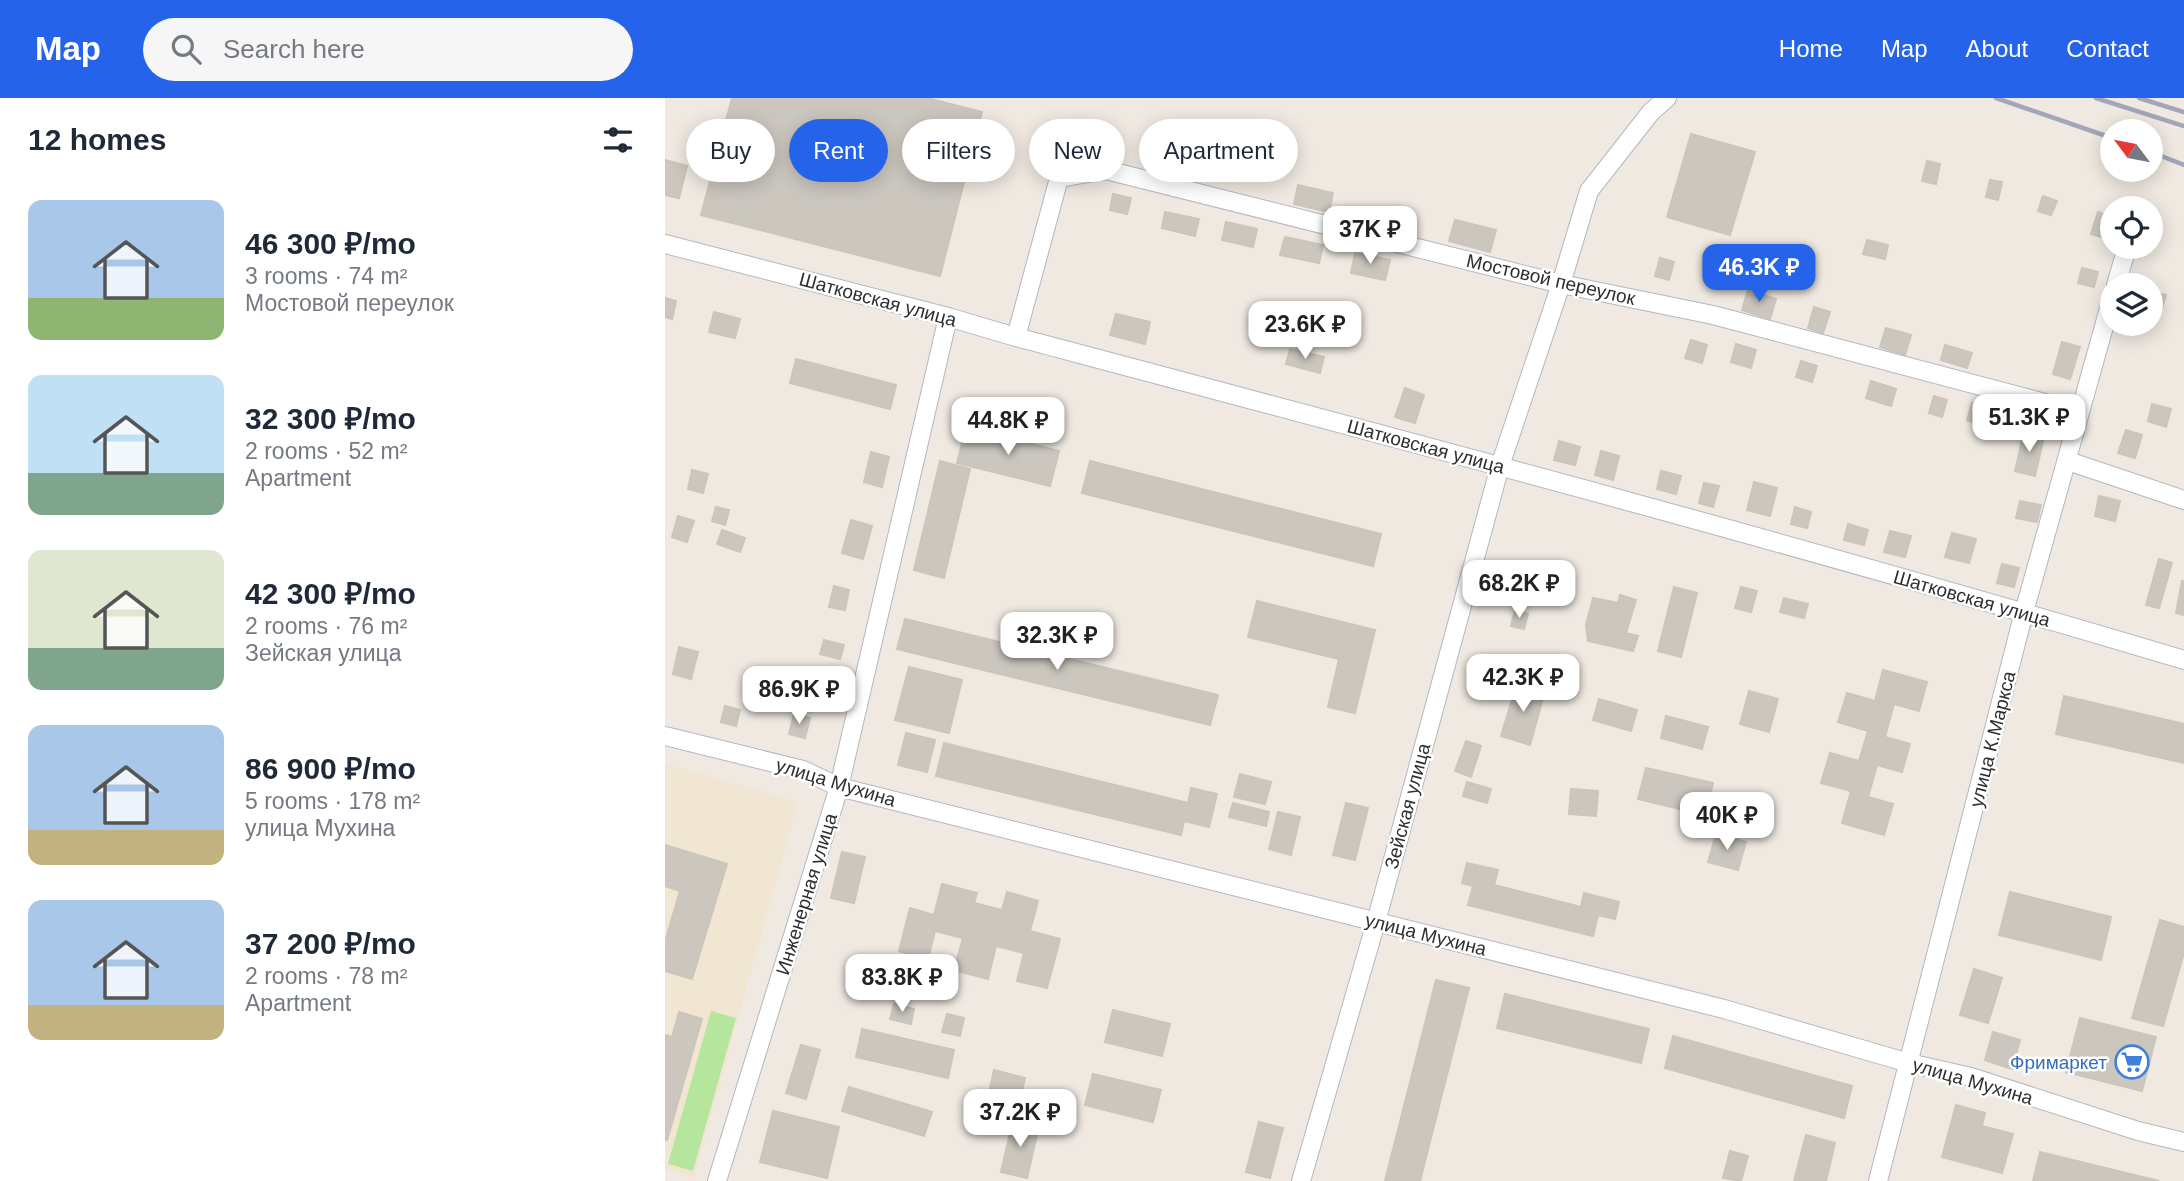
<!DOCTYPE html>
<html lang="en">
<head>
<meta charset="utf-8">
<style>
	:root { --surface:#fff; --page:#f6f6f7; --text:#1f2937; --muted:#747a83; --accent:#2563eb }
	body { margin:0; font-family:Helvetica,sans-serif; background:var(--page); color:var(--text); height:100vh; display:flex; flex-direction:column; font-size:26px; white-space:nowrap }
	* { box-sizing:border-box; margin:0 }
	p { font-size:23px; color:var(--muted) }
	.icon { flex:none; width:38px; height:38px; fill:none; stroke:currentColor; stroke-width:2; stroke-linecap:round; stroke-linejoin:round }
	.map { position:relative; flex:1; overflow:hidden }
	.details { display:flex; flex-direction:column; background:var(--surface); width:665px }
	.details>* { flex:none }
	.banner { position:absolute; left:21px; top:21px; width:665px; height:63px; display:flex; gap:14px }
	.needle { width:46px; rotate:302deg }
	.controls { position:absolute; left:1435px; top:21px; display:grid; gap:14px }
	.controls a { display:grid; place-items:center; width:63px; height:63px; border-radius:50%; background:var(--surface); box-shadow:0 4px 18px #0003; font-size:35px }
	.price { position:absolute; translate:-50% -60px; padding:0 16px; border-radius:14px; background:#fff; color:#222; font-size:23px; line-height:46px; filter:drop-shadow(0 2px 4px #0008) }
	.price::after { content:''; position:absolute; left:50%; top:42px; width:21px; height:16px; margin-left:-10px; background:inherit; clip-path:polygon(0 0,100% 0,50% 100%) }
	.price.on { background:var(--accent); color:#fff }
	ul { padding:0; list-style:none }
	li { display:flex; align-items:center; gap:21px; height:175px; padding:0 28px }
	li span { display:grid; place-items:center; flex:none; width:196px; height:140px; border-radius:14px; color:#555 }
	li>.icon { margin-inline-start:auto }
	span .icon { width:84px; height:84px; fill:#fffc; stroke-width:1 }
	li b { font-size:30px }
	h2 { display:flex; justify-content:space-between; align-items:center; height:84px; padding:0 28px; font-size:30px }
	.chip { padding:0 24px; border-radius:32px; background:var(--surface); box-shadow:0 4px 18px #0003; font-size:24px; line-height:63px }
	.chip.on { background:var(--accent); color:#fff }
	header { display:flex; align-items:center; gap:42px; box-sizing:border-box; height:98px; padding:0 35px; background:var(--accent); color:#fff }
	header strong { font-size:33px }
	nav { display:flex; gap:38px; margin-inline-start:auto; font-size:24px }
	.search { width:490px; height:63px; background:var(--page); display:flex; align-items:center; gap:18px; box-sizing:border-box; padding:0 24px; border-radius:38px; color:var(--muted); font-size:26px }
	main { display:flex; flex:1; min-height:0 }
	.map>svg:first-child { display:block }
</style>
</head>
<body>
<header>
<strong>Map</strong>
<div class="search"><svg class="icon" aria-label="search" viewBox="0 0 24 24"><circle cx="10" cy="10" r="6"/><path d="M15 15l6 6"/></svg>Search here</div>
<nav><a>Home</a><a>Map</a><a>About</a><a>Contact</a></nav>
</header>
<main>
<section class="details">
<h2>12 homes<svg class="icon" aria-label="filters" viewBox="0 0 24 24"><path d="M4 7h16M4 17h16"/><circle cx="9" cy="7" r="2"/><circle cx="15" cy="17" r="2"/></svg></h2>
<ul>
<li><span style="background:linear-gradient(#a9c7e8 70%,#8fb573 0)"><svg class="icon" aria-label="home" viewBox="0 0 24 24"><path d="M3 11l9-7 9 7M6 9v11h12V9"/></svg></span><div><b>46 300 ₽/mo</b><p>3 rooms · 74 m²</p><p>Мостовой переулок</p></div></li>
<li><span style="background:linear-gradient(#bfe0f5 70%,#7fa58c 0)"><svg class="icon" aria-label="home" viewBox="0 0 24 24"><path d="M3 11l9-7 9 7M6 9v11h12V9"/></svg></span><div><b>32 300 ₽/mo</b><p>2 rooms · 52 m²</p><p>Apartment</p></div></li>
<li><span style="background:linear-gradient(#dfe7d0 70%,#7fa58c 0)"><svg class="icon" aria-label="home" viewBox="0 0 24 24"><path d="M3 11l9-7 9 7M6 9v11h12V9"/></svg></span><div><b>42 300 ₽/mo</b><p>2 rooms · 76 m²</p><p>Зейская улица</p></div></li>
<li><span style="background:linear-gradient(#a9c7e8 75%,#c2b280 0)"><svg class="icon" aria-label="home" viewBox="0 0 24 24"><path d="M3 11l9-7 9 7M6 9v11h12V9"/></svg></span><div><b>86 900 ₽/mo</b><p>5 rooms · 178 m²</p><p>улица Мухина</p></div></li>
<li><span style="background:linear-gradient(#a9c7e8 75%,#c2b280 0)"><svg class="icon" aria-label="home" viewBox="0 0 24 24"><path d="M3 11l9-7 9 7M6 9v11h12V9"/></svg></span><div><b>37 200 ₽/mo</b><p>2 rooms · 78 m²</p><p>Apartment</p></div></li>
</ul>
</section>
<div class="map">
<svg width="1519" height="1083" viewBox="0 0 1519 1083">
	<rect width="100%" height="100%" fill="#efe9e1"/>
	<path fill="#f0e6d1" d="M0,666l133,38 -104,375 -29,-8z"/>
	<path fill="#b6e59e" d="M46,913l25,7 -43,153 -25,-7z"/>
	<g fill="#cbc7bf" stroke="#cbc5ba" stroke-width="2">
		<path d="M67,0h195l55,14 -42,164 -239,-61z"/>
		<path d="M1026,36l64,18 -25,83 -63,-18z"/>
		<path d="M496,50l29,6 -5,24 -29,-7z"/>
		<path d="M0,62l22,6 -8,32 -14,-3z"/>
		<path d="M1262,63l13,3 -4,20 -14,-3z"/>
		<path d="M1325,82l12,2 -4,18 -12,-3z"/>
		<path d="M633,87l35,8 -4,19 -35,-8z"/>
		<path d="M448,96l18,4 -4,16 -17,-4z"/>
		<path d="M1378,98l14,5 -6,14 -13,-4z"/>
		<path d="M500,114l34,7 -4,17 -33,-8z"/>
		<path d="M736,114l14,3 -3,17 -15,-3z"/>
		<path d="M1433,114l14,5 -4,22 -17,-5z"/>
		<path d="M790,122l41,10 -6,22 -41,-11z"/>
		<path d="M561,124l31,7 -4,18 -31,-7z"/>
		<path d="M620,139l38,8 -4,18 -39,-8z"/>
		<path d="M1202,142l21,5 -3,14 -22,-5z"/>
		<path d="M690,155l35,7 -5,20 -34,-7z"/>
		<path d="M995,160l14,4 -5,18 -14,-4z"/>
		<path d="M1417,170l16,4 -4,15 -16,-4z"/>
		<path d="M1083,192l28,9 -6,20 -28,-9z"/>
		<path d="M1486,194l15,3 -4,13 -11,-3z"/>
		<path d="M0,200l11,3 -4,18 -7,-2z"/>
		<path d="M1149,209l16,5 -7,21 -15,-5z"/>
		<path d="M49,214l26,7 -5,19 -26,-6z"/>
		<path d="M451,216l34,8 -5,22 -35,-9z"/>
		<path d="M1221,230l25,7 -6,20 -25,-8z"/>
		<path d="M1026,242l16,5 -5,18 -17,-5z"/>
		<path d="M1397,244l18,5 -10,32 -17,-5z"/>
		<path d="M1071,246l20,6 -5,18 -20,-6z"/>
		<path d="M1280,247l27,8 -5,15 -26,-8z"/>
		<path d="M625,251l34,8 -4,16 -34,-9z"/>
		<path d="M131,261l100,26 -6,24 -100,-26z"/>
		<path d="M1136,263l16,5 -5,16 -16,-5z"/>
		<path d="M1206,283l25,8 -5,17 -25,-8z"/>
		<path d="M740,290l19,7 -9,28 -20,-6z"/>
		<path d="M1269,298l13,4 -5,17 -13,-4z"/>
		<path d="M1307,305l10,2 -6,18 -9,-3z"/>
		<path d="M1487,306l19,5 -5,18 -18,-6z"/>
		<path d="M301,330l93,23 -9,35 -93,-23z"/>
		<path d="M1461,332l16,5 -7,23 -17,-5z"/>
		<path d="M1359,334l20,5 -9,39 -20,-5z"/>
		<path d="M894,343l21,6 -5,18 -21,-5z"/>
		<path d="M936,353l18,5 -6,24 -18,-5z"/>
		<path d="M206,354l18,5 -7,30 -18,-5z"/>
		<path d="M275,363l30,8 -26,109 -30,-8z"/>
		<path d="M425,363l291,73 -8,32 -291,-73z"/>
		<path d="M27,372l16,4 -5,19 -15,-4z"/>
		<path d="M996,373l20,5 -5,18 -19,-5z"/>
		<path d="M1089,384l23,6 -7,28 -23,-6z"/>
		<path d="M1039,385l15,3 -6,21 -14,-4z"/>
		<path d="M1434,398l21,5 -5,20 -20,-5z"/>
		<path d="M1355,403l21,4 -4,17 -21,-4z"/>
		<path d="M51,409l13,3 -4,15 -13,-4z"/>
		<path d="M1130,409l16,5 -4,16 -16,-4z"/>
		<path d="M13,418l16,5 -7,21 -15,-5z"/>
		<path d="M186,422l21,6 -9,33 -21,-6z"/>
		<path d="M1183,426l20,6 -4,15 -20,-5z"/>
		<path d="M57,432l23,8 -5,14 -23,-8z"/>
		<path d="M1225,433l21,5 -6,21 -21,-5z"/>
		<path d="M1287,435l24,6 -7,24 -24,-6z"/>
		<path d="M1494,461l13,4 -13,45 -13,-3z"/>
		<path d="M1337,466l17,4 -5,19 -17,-4z"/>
		<path d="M1517,483h2v34l-8,-2z"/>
		<path d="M169,488l15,4 -4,20 -16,-3z"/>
		<path d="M1009,489l23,6 -16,64 -23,-6z"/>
		<path d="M1076,489l16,4 -6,21 -16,-4z"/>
		<path d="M955,497l16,5 -10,33 12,3 -5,15 -45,-10 -2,-16 7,-27 25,5z"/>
		<path d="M1119,500l24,6 -4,14 -24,-6z"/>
		<path d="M592,503l118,29 -20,83 -27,-6 11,-48 -91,-22z"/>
		<path d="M850,512l13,4 -4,15 -13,-3z"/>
		<path d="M240,521l313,76 -8,30 -313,-76z"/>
		<path d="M159,542l20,5 -4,14 -20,-5z"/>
		<path d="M14,549l19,5 -7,27 -18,-5z"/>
		<path d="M244,569l53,13 -13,53 -54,-13z"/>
		<path d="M1218,572l44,12 -8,29 -25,-7 -9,33 25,7 -8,28 -25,-7 -9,32 25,7 -9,31 -42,-12 9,-32 -30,-8 9,-30 29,8 9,-30 -30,-9 9,-29 28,8z"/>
		<path d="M143,584l22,7 -5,18 -23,-6z"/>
		<path d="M852,585l28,8 -15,54 -29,-9z"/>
		<path d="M1084,593l29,8 -9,33 -29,-8z"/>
		<path d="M1399,598l120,28v39l-128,-29z"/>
		<path d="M934,601l38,11 -6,21 -38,-11z"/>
		<path d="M60,608l15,4 -4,16 -15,-4z"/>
		<path d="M129,616l16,4 -5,20 -16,-4z"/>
		<path d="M1001,618l42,11 -6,22 -41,-11z"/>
		<path d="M241,635l29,7 -8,32 -29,-7z"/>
		<path d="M801,643l15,5 -10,31 -16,-6z"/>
		<path d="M279,645l244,60 3,-15 26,6 -8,33 -25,-6 -3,14 -245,-59z"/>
		<path d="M981,670l67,15 -8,32 -67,-16z"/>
		<path d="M575,676l31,8 -6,22 -31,-7z"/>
		<path d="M802,684l24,7 -4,14 -24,-7z"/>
		<path d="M906,691l27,2 -2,25 -27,-2z"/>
		<path d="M568,705l36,9 -3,14 -37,-9z"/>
		<path d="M681,705l22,5 -13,52 -22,-5z"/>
		<path d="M613,714l22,5 -9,38 -22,-6z"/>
		<path d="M1051,736l30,8 -8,28 -30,-8z"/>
		<path d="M0,747l62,19 -35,115 -27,-8v-29l15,-51 -15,-5z"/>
		<path d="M177,754l23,5 -11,46 -23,-5z"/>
		<path d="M802,765l31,7 -4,15 87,22 3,-14 35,9 -4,17 -17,-4 -5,21 -125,-31 5,-19 -11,-3z"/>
		<path d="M277,786l35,9 -3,10 28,7 5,-18 31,9 -8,30 30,8 -13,49 -30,-7 7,-28 -28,-7 -8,33 -34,-9 9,-32 -28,-7 -7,28 -29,-8 11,-43 24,7z"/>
		<path d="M1345,794l101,25 -10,43 -102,-25z"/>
		<path d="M1495,822l24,7v26l-21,73 -31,-8z"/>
		<path d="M1309,871l28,9 -14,45 -28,-8z"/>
		<path d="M771,882l33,8 -49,193h-35z"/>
		<path d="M840,896l144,35 -8,34 -144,-35z"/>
		<path d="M229,906l20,5 -3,15 -21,-5z"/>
		<path d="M448,912l57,14 -8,32 -57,-14z"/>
		<path d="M14,914l23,7 -35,121 -2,-1v-104l7,2z"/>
		<path d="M282,916l17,4 -4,18 -18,-4z"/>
		<path d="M1415,920l76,19 -14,54 -76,-19z"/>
		<path d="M197,931l92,21 -6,28 -92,-21z"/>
		<path d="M1328,934l27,8 -8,29 -27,-9z"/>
		<path d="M1008,938l179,50 -8,32 -179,-50z"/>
		<path d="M136,947l19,5 -14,49 -20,-6z"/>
		<path d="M329,972l31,8 -6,27 -31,-7z"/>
		<path d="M428,976l68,16 -8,32 -68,-17z"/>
		<path d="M184,989l83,25 -8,24 -82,-25z"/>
		<path d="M1291,1007l29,8 -3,13 31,8 -11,39 -60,-16z"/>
		<path d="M108,1013l66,16 -12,51 -67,-16z"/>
		<path d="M348,1022l26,6 -12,52 -26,-6z"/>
		<path d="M594,1024l24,6 -13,50 -24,-6z"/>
		<path d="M1141,1037l29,8 -9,38h-32z"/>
		<path d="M1065,1053l18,5 -7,25 -18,-3z"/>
		<path d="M1375,1054l119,29h-126z"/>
	</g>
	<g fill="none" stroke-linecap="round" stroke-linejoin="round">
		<defs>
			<g id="minor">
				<path d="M0,146l283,73 68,20c391,104 781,207 1168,323"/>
				<path d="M1451,187l11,-38"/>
				<path d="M351,239l43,-159 47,-8 455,114 152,31 366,97"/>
				<path d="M1403,363l116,39"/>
				<path d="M0,638l138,34 36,17 885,222 185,54 62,14 167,54 46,11"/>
				<path d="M52,1083l122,-394 109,-470"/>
				<path d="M636,1083l75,-259 124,-456 61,-182 28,-93 62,-79 16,-14"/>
				<path d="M1213,1083l146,-569 88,-314"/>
			</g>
		</defs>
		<use href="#minor" stroke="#b4b7c1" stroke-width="20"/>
		<use href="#minor" stroke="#fff" stroke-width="18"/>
		<g stroke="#a3a6b8" stroke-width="4.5">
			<path d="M1331,0l116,40"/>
			<path d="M1431,0l88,28"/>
			<path d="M1474,0l45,14"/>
			<path d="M1486,54l33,13"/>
		</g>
	</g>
	<defs>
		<symbol id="supermarket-ring" viewBox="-11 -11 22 22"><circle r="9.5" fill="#fff" stroke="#3f7fe0" stroke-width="1.5"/><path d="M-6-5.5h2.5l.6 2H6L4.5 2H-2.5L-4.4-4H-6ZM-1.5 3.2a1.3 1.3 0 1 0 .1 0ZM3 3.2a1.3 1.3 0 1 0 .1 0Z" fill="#3f7fe0"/></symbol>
	</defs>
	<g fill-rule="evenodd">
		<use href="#supermarket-ring" x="1448" y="945" width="38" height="38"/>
	</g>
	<g text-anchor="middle" stroke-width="5" stroke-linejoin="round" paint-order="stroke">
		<g font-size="19" fill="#2e2e2e" stroke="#fff">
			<text transform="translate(886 181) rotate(13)" y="7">Мостовой переулок</text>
			<text transform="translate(213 201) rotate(15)" y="7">Шатковская улица</text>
			<text transform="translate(761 348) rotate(15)" y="7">Шатковская улица</text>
			<text transform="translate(1307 500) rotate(16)" y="7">Шатковская улица</text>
			<text transform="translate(1327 641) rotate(-76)" y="7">улица К.Маркса</text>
			<text transform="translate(171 684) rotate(17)" y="7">улица Мухина</text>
			<text transform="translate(742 708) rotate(-75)" y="7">Зейская улица</text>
			<text transform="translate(141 796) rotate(-73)" y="7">Инженерная улица</text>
			<text transform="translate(761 836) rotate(14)" y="7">улица Мухина</text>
			<text transform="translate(1308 983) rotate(16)" y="7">улица Мухина</text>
		</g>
		<g font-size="19" fill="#366cbe" stroke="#fff" text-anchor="end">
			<text x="1442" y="971">Фримаркет</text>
		</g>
	</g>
</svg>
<div class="controls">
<a><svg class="needle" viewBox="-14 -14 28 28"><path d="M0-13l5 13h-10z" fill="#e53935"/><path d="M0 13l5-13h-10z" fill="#747a83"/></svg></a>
<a><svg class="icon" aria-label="locate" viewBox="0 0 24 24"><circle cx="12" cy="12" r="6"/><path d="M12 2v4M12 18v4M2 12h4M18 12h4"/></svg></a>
<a><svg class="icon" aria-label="layers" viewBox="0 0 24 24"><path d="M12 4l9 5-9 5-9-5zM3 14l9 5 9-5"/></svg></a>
</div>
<b class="price" style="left:705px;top:168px">37K ₽</b>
<b class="price on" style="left:1094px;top:206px">46.3K ₽</b>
<b class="price" style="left:640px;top:263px">23.6K ₽</b>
<b class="price" style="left:1364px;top:356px">51.3K ₽</b>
<b class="price" style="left:343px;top:359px">44.8K ₽</b>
<b class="price" style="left:854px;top:522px">68.2K ₽</b>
<b class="price" style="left:392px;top:574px">32.3K ₽</b>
<b class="price" style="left:858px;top:616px">42.3K ₽</b>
<b class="price" style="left:134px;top:628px">86.9K ₽</b>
<b class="price" style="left:1062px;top:754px">40K ₽</b>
<b class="price" style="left:237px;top:916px">83.8K ₽</b>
<b class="price" style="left:355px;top:1051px">37.2K ₽</b>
<div class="banner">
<a class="chip">Buy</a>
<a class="chip on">Rent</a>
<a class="chip">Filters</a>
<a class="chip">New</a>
<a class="chip">Apartment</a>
</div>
</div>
</main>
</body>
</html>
